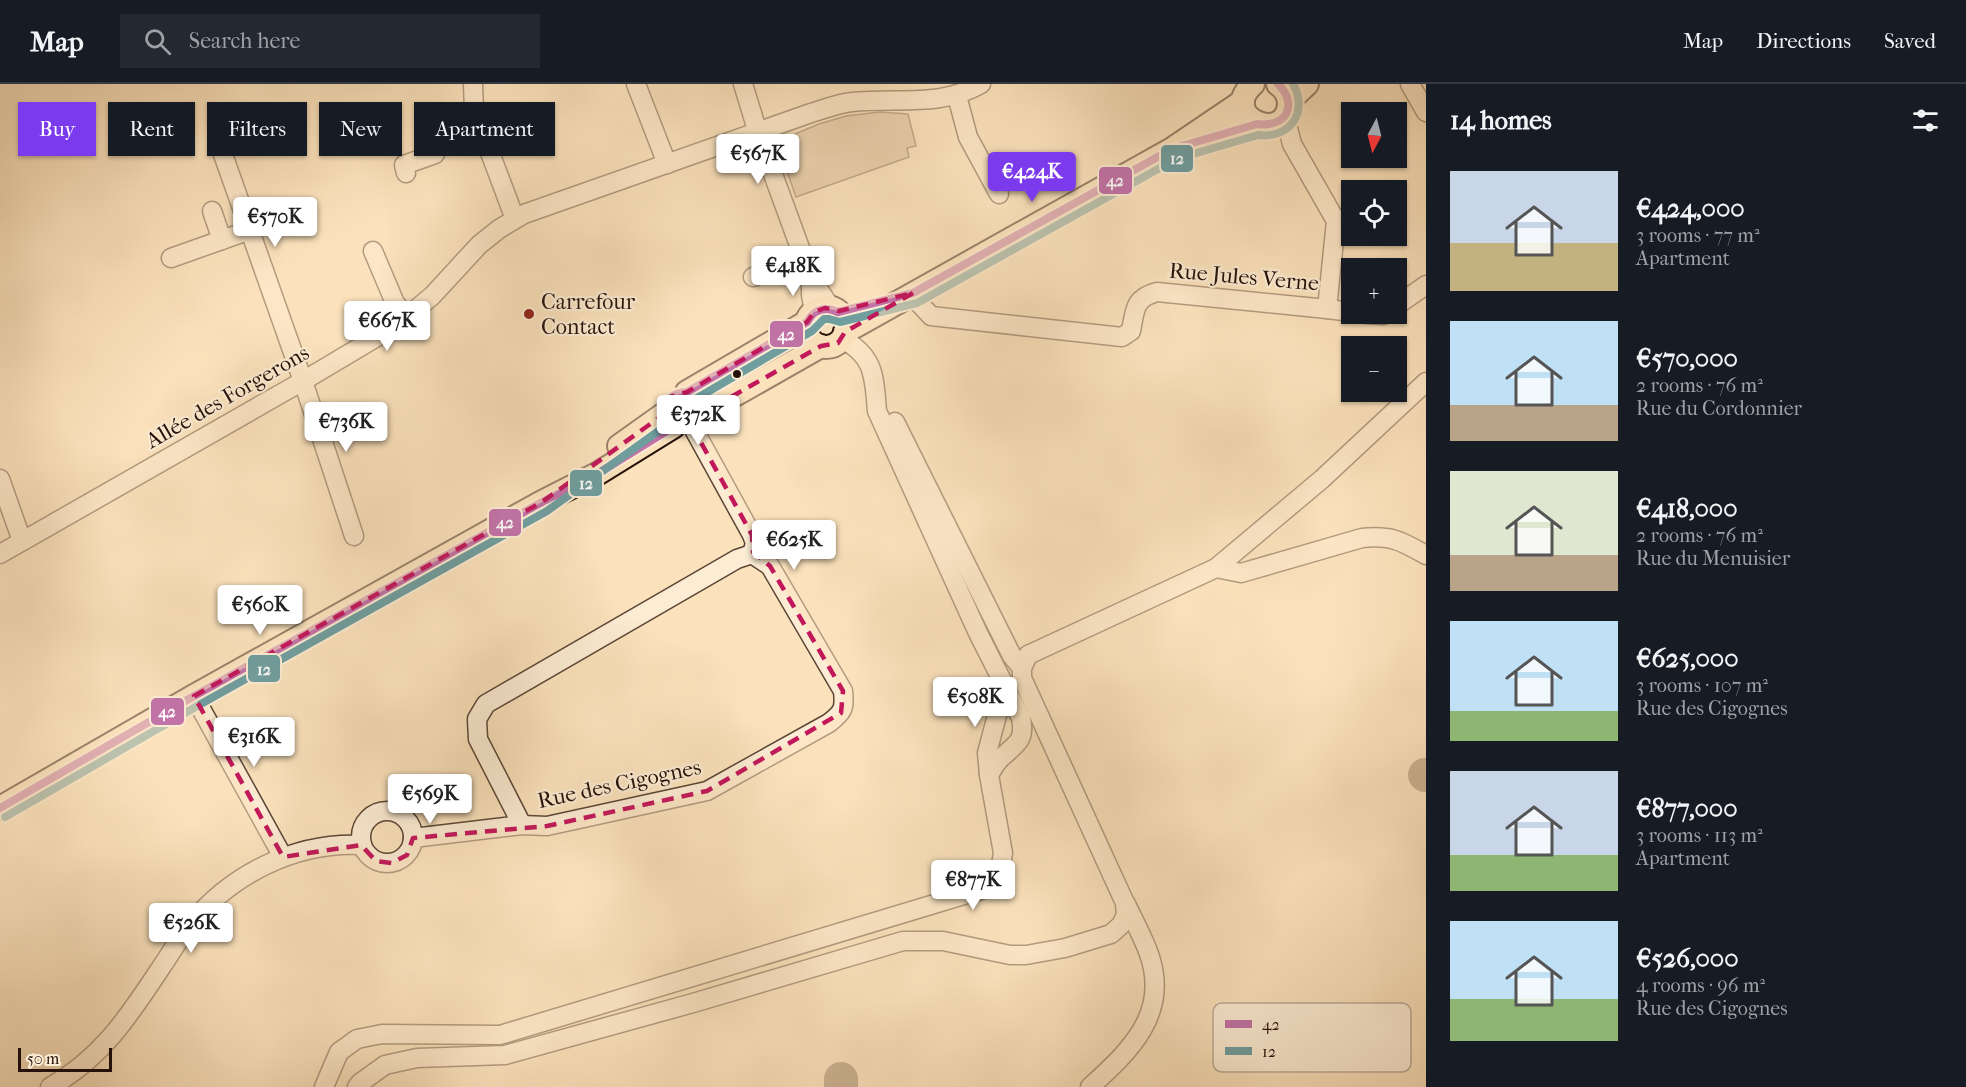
<!DOCTYPE html>
<html lang="en">
<head>
<meta charset="utf-8">
<style>
	:root { --surface:#171b24; --page:#242831; --text:#f1f3f6; --muted:#9ea1a6; --line:#363941; --accent:#7c3aed }
	body { margin:0; font-family:"IM FELL French Canon",serif; background:var(--page); color:var(--text); height:100vh; display:flex; flex-direction:column; font-size:22px; white-space:nowrap }
	* { box-sizing:border-box; margin:0 }
	p { font-size:20px; color:var(--muted) }
	.icon { flex:none; width:33px; height:33px; fill:none; stroke:currentColor; stroke-width:2; stroke-linecap:round; stroke-linejoin:round }
	.map { position:relative; flex:1; overflow:hidden }
	.drawer { display:flex; flex-direction:column; background:var(--surface); width:540px }
	.drawer>* { flex:none }
	.guide { position:absolute; left:18px; top:18px; width:570px; height:54px; display:flex; gap:12px }
	.needle { width:39px; rotate:187deg }
	.controls { position:absolute; left:1341px; top:18px; display:grid; gap:12px }
	.controls a { display:grid; place-items:center; width:66px; height:66px; border-radius:0px; background:var(--surface); box-shadow:0 2px 4px #0004; font-size:30px }
	.scale { position:absolute; left:18px; bottom:15px; width:94px; box-sizing:border-box; padding-left:6px; border:3px solid #26120a; border-top:0; font-size:16px; line-height:21px; white-space:nowrap; color:#26120a; -webkit-text-stroke:4px #fcecd3; paint-order:stroke }
	.price { position:absolute; translate:-50% -51px; padding:0 14px; border-radius:6px; background:#fff; color:#222; font-size:20px; line-height:39px; filter:drop-shadow(0 2px 3px #0008) }
	.price::after { content:''; position:absolute; left:50%; top:36px; width:18px; height:14px; margin-left:-9px; background:inherit; clip-path:polygon(0 0,100% 0,50% 100%) }
	.price.on { background:var(--accent); color:#fff }
	ul { padding:0; list-style:none }
	li { display:flex; align-items:center; gap:18px; height:150px; padding:0 24px }
	li span { display:grid; place-items:center; flex:none; width:168px; height:120px; border-radius:0px; color:#555 }
	li>.icon { margin-inline-start:auto }
	span .icon { width:72px; height:72px; fill:#fffc; stroke-width:1 }
	li b { font-size:26px }
	h2 { display:flex; justify-content:space-between; align-items:center; height:72px; padding:0 24px; font-size:26px }
	.chip { padding:0 21px; border-radius:0px; background:var(--surface); box-shadow:0 2px 4px #0004; font-size:21px; line-height:54px }
	.chip.on { background:var(--accent); color:#fff }
	header { display:flex; align-items:center; gap:36px; box-sizing:border-box; height:84px; padding:0 30px; background:var(--surface); border-bottom:2px solid var(--line) }
	header strong { font-size:28px }
	nav { display:flex; gap:33px; margin-inline-start:auto; font-size:21px }
	.search { width:420px; height:54px; background:var(--page); display:flex; align-items:center; gap:15px; box-sizing:border-box; padding:0 21px; border-radius:0px; color:var(--muted); font-size:22px }
	main { display:flex; flex:1; min-height:0 }
	.map>svg:first-child { display:block }
</style>
</head>
<body>
<header>
<strong>Map</strong>
<div class="search"><svg class="icon" aria-label="search" viewBox="0 0 24 24"><circle cx="10" cy="10" r="6"/><path d="M15 15l6 6"/></svg>Search here</div>
<nav><a>Map</a><a>Directions</a><a>Saved</a></nav>
</header>
<main>
<div class="map">
<svg width="1426" height="1003" viewBox="0 0 1426 1003">
	<rect width="100%" height="100%" fill="#fbe2bc"/>
	<filter id="stains"><feTurbulence type="fractalNoise" baseFrequency=".00333" numOctaves="4"/><feColorMatrix values="0 0 0 0 .2 0 0 0 0 .09 0 0 0 0 .02 0 0 0 .5 -.17"/></filter>
	<radialGradient id="worn" r=".72"><stop offset=".6" stop-color="#630" stop-opacity="0"/><stop offset="1" stop-color="#630" stop-opacity=".3"/></radialGradient>
	<path fill="#d7bf9e" stroke="#7e6854" stroke-width="1.5" d="M880,28l28,2 8,32 -9,2 2,9 -113,40 -15,-43 1,-4 4,-2 -3,-9 36,-15 27,-8z"/>
	<g fill="none" stroke-linecap="round" stroke-linejoin="round">
		<g stroke="#907a63" stroke-width="34">
			<path d="M1425,691h1"/>
			<path d="M841,995v8"/>
		</g>
		<defs>
			<g id="minor">
				<path d="M473,0l1,26 41,109"/>
				<path d="M636,0l31,80"/>
				<path d="M743,0l15,49 53,145 20,30"/>
				<path d="M1410,0l16,28"/>
				<path d="M957,12l11,41 31,57"/>
				<path d="M237,30l-18,29 84,238 51,155"/>
				<path d="M406,89l-2,-8 31,-11"/>
				<path d="M212,127l10,29"/>
				<path d="M373,167l22,52 12,14"/>
				<path d="M171,174l79,-28"/>
				<path d="M753,193l51,-18"/>
				<path d="M811,196v15l3,17"/>
				<path d="M913,209l5,9 13,14 191,21 9,-6c4,-21 3,-33 26,-39l170,17 9,-88 -44,-77 -7,-28"/>
				<path d="M1396,222l30,-21"/>
				<path d="M1327,225l25,3"/>
				<path d="M1367,230l16,1 2,-1"/>
				<path d="M895,338l117,234 10,12"/>
				<path d="M692,342l60,109 3,8 -3,11"/>
				<path d="M0,395l22,62"/>
				<path d="M0,470l303,-173 94,-56 35,-29 47,-51 20,-16 25,-15 287,-101c14,-4 28,-10 41,-11 46,-5 87,6 129,-18"/>
				<path d="M1216,484l25,5 121,-35c30,-3 39,3 64,17"/>
				<path d="M194,612l89,161"/>
				<path d="M989,691l-2,-22 18,-68"/>
				<circle cx="387" cy="753" r="26"/>
				<path d="M413,754l109,-13 25,1 160,-35 122,-68c14,-11 16,-14 14,-32l-73,-125 -18,-12 -15,5 -251,145 -9,15 1,20 44,86"/>
				<path d="M50,1003c55,-31 82,-76 116,-127 8,-12 15,-24 23,-34 42,-52 106,-84 172,-81"/>
				<path d="M324,1003l15,-35 18,-13 25,-5 118,1 484,-146 15,-13 4,-23 -14,-78c3,-5 6,-11 11,-16 15,-15 26,-17 21,-41l-43,-85 -101,-222c-3,-34 -2,-55 -35,-72"/>
				<path d="M357,1003l3,-4 25,-18 32,-7 88,-3 188,-52 210,-62h40l67,14h16l39,-7 46,-14 10,-9 5,-10 -1,-12 -103,-225v-10l6,-13 188,-87 106,-89 104,-97"/>
				<path d="M1090,1003c40,-36 80,-74 59,-133 -6,-17 -15,-33 -23,-50"/>
			</g>
			<g id="major">
				<path d="M1253,0c-36,33 33,62 36,20 0,-8 -4,-15 -11,-20"/>
				<path d="M1289,17l18,-17"/>
				<path d="M1195,58l62,-18"/>
				<circle cx="826" cy="243" r="20"/>
				<path d="M845,248l327,-183 71,-48"/>
				<path d="M687,308l120,-70"/>
				<path d="M701,330l120,-68"/>
				<path d="M619,362l45,-32"/>
				<path d="M0,724l194,-112 348,-194 55,-28 76,-47"/>
			</g>
		</defs>
		<use href="#minor" stroke="#5b4636" stroke-width="21"/>
		<use href="#major" stroke="#26120a" stroke-width="26"/>
		<use href="#minor" stroke="#fcecd3" stroke-width="18"/>
		<use href="#major" stroke="#fbe2bc" stroke-width="22"/>
		<defs>
			<g id="bus-1">
				<path d="M838,228l75,-19 259,-144 85,-25c29,4 42,-19 21,-40"/>
				<path d="M664,330c1,-14 9,-22 23,-22l120,-70c7,-13 18,-16 31,-10"/>
				<path d="M0,724l194,-112 348,-194 55,-28 76,-47"/>
			</g>
			<path id="bus-2" d="M5,733l194,-112 348,-194 124,-89c5,-7 2,-17 12,-19 3,-1 6,-1 9,-2l120,-70 12,-12h5l11,3 77,-19 259,-144 82,-24c32,4 51,-23 35,-51"/>
		</defs>
		<use href="#bus-1" stroke="#fcecd3" stroke-width="12"/>
		<use href="#bus-2" stroke="#fcecd3" stroke-width="12"/>
		<use href="#bus-1" stroke="#c273a8" stroke-width="8"/>
		<use href="#bus-2" stroke="#709e9f" stroke-width="8"/>
	</g>
	<path d="M0 0H1426V1003H0ZM913,209l-68,39 -7,11 -17,3 -120,68 -8,14 59,107 1,17 17,14 73,125 -2,22 -134,78 -160,35 -134,12 -6,17 -15,8 -16,-2 -15,-16 -78,12 -89,-161 348,-194 122,-88 6,-17 17,-5 120,-70 7,-10 11,-4 14,3z" fill="#fbe2bc" fill-opacity=".55" fill-rule="evenodd"/>
	<path fill="none" stroke="#c2185b" stroke-width="4.5" stroke-dasharray="12 8" stroke-linejoin="round" d="M913,209l-68,39 -7,11 -17,3 -120,68 -8,14 59,107 1,17 17,14 73,125 -2,22 -134,78 -160,35 -134,12 -6,17 -15,8 -16,-2 -15,-16 -78,12 -89,-161 348,-194 122,-88 6,-17 17,-5 120,-70 7,-10 11,-4 14,3z"/>
	<circle fill="#8f2418" stroke="#fcecd3" stroke-width="2" cx="529" cy="230" r="6"/>
	<circle fill="#26120a" stroke="#fcecd3" stroke-width="2" cx="737" cy="290" r="5"/>
	<g text-anchor="middle" stroke-width="4.5" stroke-linejoin="round" paint-order="stroke">
		<g font-size="22" fill="#26120a" stroke="#fcecd3">
			<text transform="translate(1244 192) rotate(5)" y="8">Rue Jules Verne</text>
			<text transform="translate(227 312) rotate(-30)" y="8">Allée des Forgerons</text>
			<text transform="translate(619 699) rotate(-12)" y="8">Rue des Cigognes</text>
		</g>
		<g font-size="22" fill="#26120a" stroke="#fcecd3" text-anchor="start">
			<text x="541" y="225">Carrefour<tspan x="541" dy="25">Contact</tspan></text>
		</g>
	</g>
	<rect x="1213" y="919" width="198" height="69" rx="9" fill="#fcecd3" stroke="#bcab97" stroke-width="1.5"/>
	<rect x="1225" y="936" width="27" height="8" fill="#c273a8"/>
	<rect x="1225" y="963" width="27" height="8" fill="#709e9f"/>
	<g font-size="16" fill="#26120a">
		<text x="1262" y="946">42</text>
		<text x="1262" y="973">12</text>
	</g>
	<g stroke="#fcecd3" stroke-width="2">
		<rect x="1160" y="60" width="34" height="29" rx="6" fill="#709e9f"/>
		<rect x="1098" y="82" width="35" height="29" rx="6" fill="#c273a8"/>
		<rect x="769" y="236" width="35" height="28" rx="6" fill="#c273a8"/>
		<rect x="569" y="385" width="34" height="28" rx="6" fill="#709e9f"/>
		<rect x="488" y="424" width="34" height="29" rx="6" fill="#c273a8"/>
		<rect x="247" y="570" width="34" height="29" rx="6" fill="#709e9f"/>
		<rect x="150" y="613" width="35" height="29" rx="6" fill="#c273a8"/>
	</g>
	<g font-size="16" text-anchor="middle" font-weight="bold" fill="#fff">
		<text x="1177" y="80">12</text>
		<text x="1115" y="102">42</text>
		<text x="786" y="256">42</text>
		<text x="586" y="405">12</text>
		<text x="505" y="444">42</text>
		<text x="264" y="591">12</text>
		<text x="167" y="633">42</text>
	</g>
	<rect width="100%" height="100%" filter="url(#stains)"/>
	<rect width="100%" height="100%" fill="url(#worn)"/>
</svg>
<div class="controls">
<a><svg class="needle" viewBox="-14 -14 28 28"><path d="M0-13l5 13h-10z" fill="#e53935"/><path d="M0 13l5-13h-10z" fill="#9ea1a6"/></svg></a>
<a><svg class="icon" aria-label="locate" viewBox="0 0 24 24"><circle cx="12" cy="12" r="6"/><path d="M12 2v4M12 18v4M2 12h4M18 12h4"/></svg></a>
<a>+</a>
<a>−</a>
</div>
<div class="scale">50 m</div>
<b class="price" style="left:758px;top:101px">€567K</b>
<b class="price on" style="left:1032px;top:119px">€424K</b>
<b class="price" style="left:275px;top:164px">€570K</b>
<b class="price" style="left:793px;top:213px">€418K</b>
<b class="price" style="left:387px;top:268px">€667K</b>
<b class="price" style="left:698px;top:362px">€372K</b>
<b class="price" style="left:346px;top:369px">€736K</b>
<b class="price" style="left:794px;top:487px">€625K</b>
<b class="price" style="left:260px;top:552px">€560K</b>
<b class="price" style="left:975px;top:644px">€508K</b>
<b class="price" style="left:254px;top:684px">€316K</b>
<b class="price" style="left:430px;top:741px">€569K</b>
<b class="price" style="left:973px;top:827px">€877K</b>
<b class="price" style="left:191px;top:870px">€526K</b>
<div class="guide">
<a class="chip on">Buy</a>
<a class="chip">Rent</a>
<a class="chip">Filters</a>
<a class="chip">New</a>
<a class="chip">Apartment</a>
</div>
</div>
<section class="drawer">
<h2>14 homes<svg class="icon" aria-label="filters" viewBox="0 0 24 24"><path d="M4 7h16M4 17h16"/><circle cx="9" cy="7" r="2"/><circle cx="15" cy="17" r="2"/></svg></h2>
<ul>
<li><span style="background:linear-gradient(#c9d6e8 60%,#c2b280 0)"><svg class="icon" aria-label="home" viewBox="0 0 24 24"><path d="M3 11l9-7 9 7M6 9v11h12V9"/></svg></span><div><b>€424,000</b><p>3 rooms · 77 m²</p><p>Apartment</p></div></li>
<li><span style="background:linear-gradient(#bfe0f5 70%,#b9a48a 0)"><svg class="icon" aria-label="home" viewBox="0 0 24 24"><path d="M3 11l9-7 9 7M6 9v11h12V9"/></svg></span><div><b>€570,000</b><p>2 rooms · 76 m²</p><p>Rue du Cordonnier</p></div></li>
<li><span style="background:linear-gradient(#dfe7d0 70%,#b9a48a 0)"><svg class="icon" aria-label="home" viewBox="0 0 24 24"><path d="M3 11l9-7 9 7M6 9v11h12V9"/></svg></span><div><b>€418,000</b><p>2 rooms · 76 m²</p><p>Rue du Menuisier</p></div></li>
<li><span style="background:linear-gradient(#bfe0f5 75%,#8fb573 0)"><svg class="icon" aria-label="home" viewBox="0 0 24 24"><path d="M3 11l9-7 9 7M6 9v11h12V9"/></svg></span><div><b>€625,000</b><p>3 rooms · 107 m²</p><p>Rue des Cigognes</p></div></li>
<li><span style="background:linear-gradient(#c9d6e8 70%,#8fb573 0)"><svg class="icon" aria-label="home" viewBox="0 0 24 24"><path d="M3 11l9-7 9 7M6 9v11h12V9"/></svg></span><div><b>€877,000</b><p>3 rooms · 113 m²</p><p>Apartment</p></div></li>
<li><span style="background:linear-gradient(#bfe0f5 65%,#8fb573 0)"><svg class="icon" aria-label="home" viewBox="0 0 24 24"><path d="M3 11l9-7 9 7M6 9v11h12V9"/></svg></span><div><b>€526,000</b><p>4 rooms · 96 m²</p><p>Rue des Cigognes</p></div></li>
</ul>
</section>
</main>
</body>
</html>
